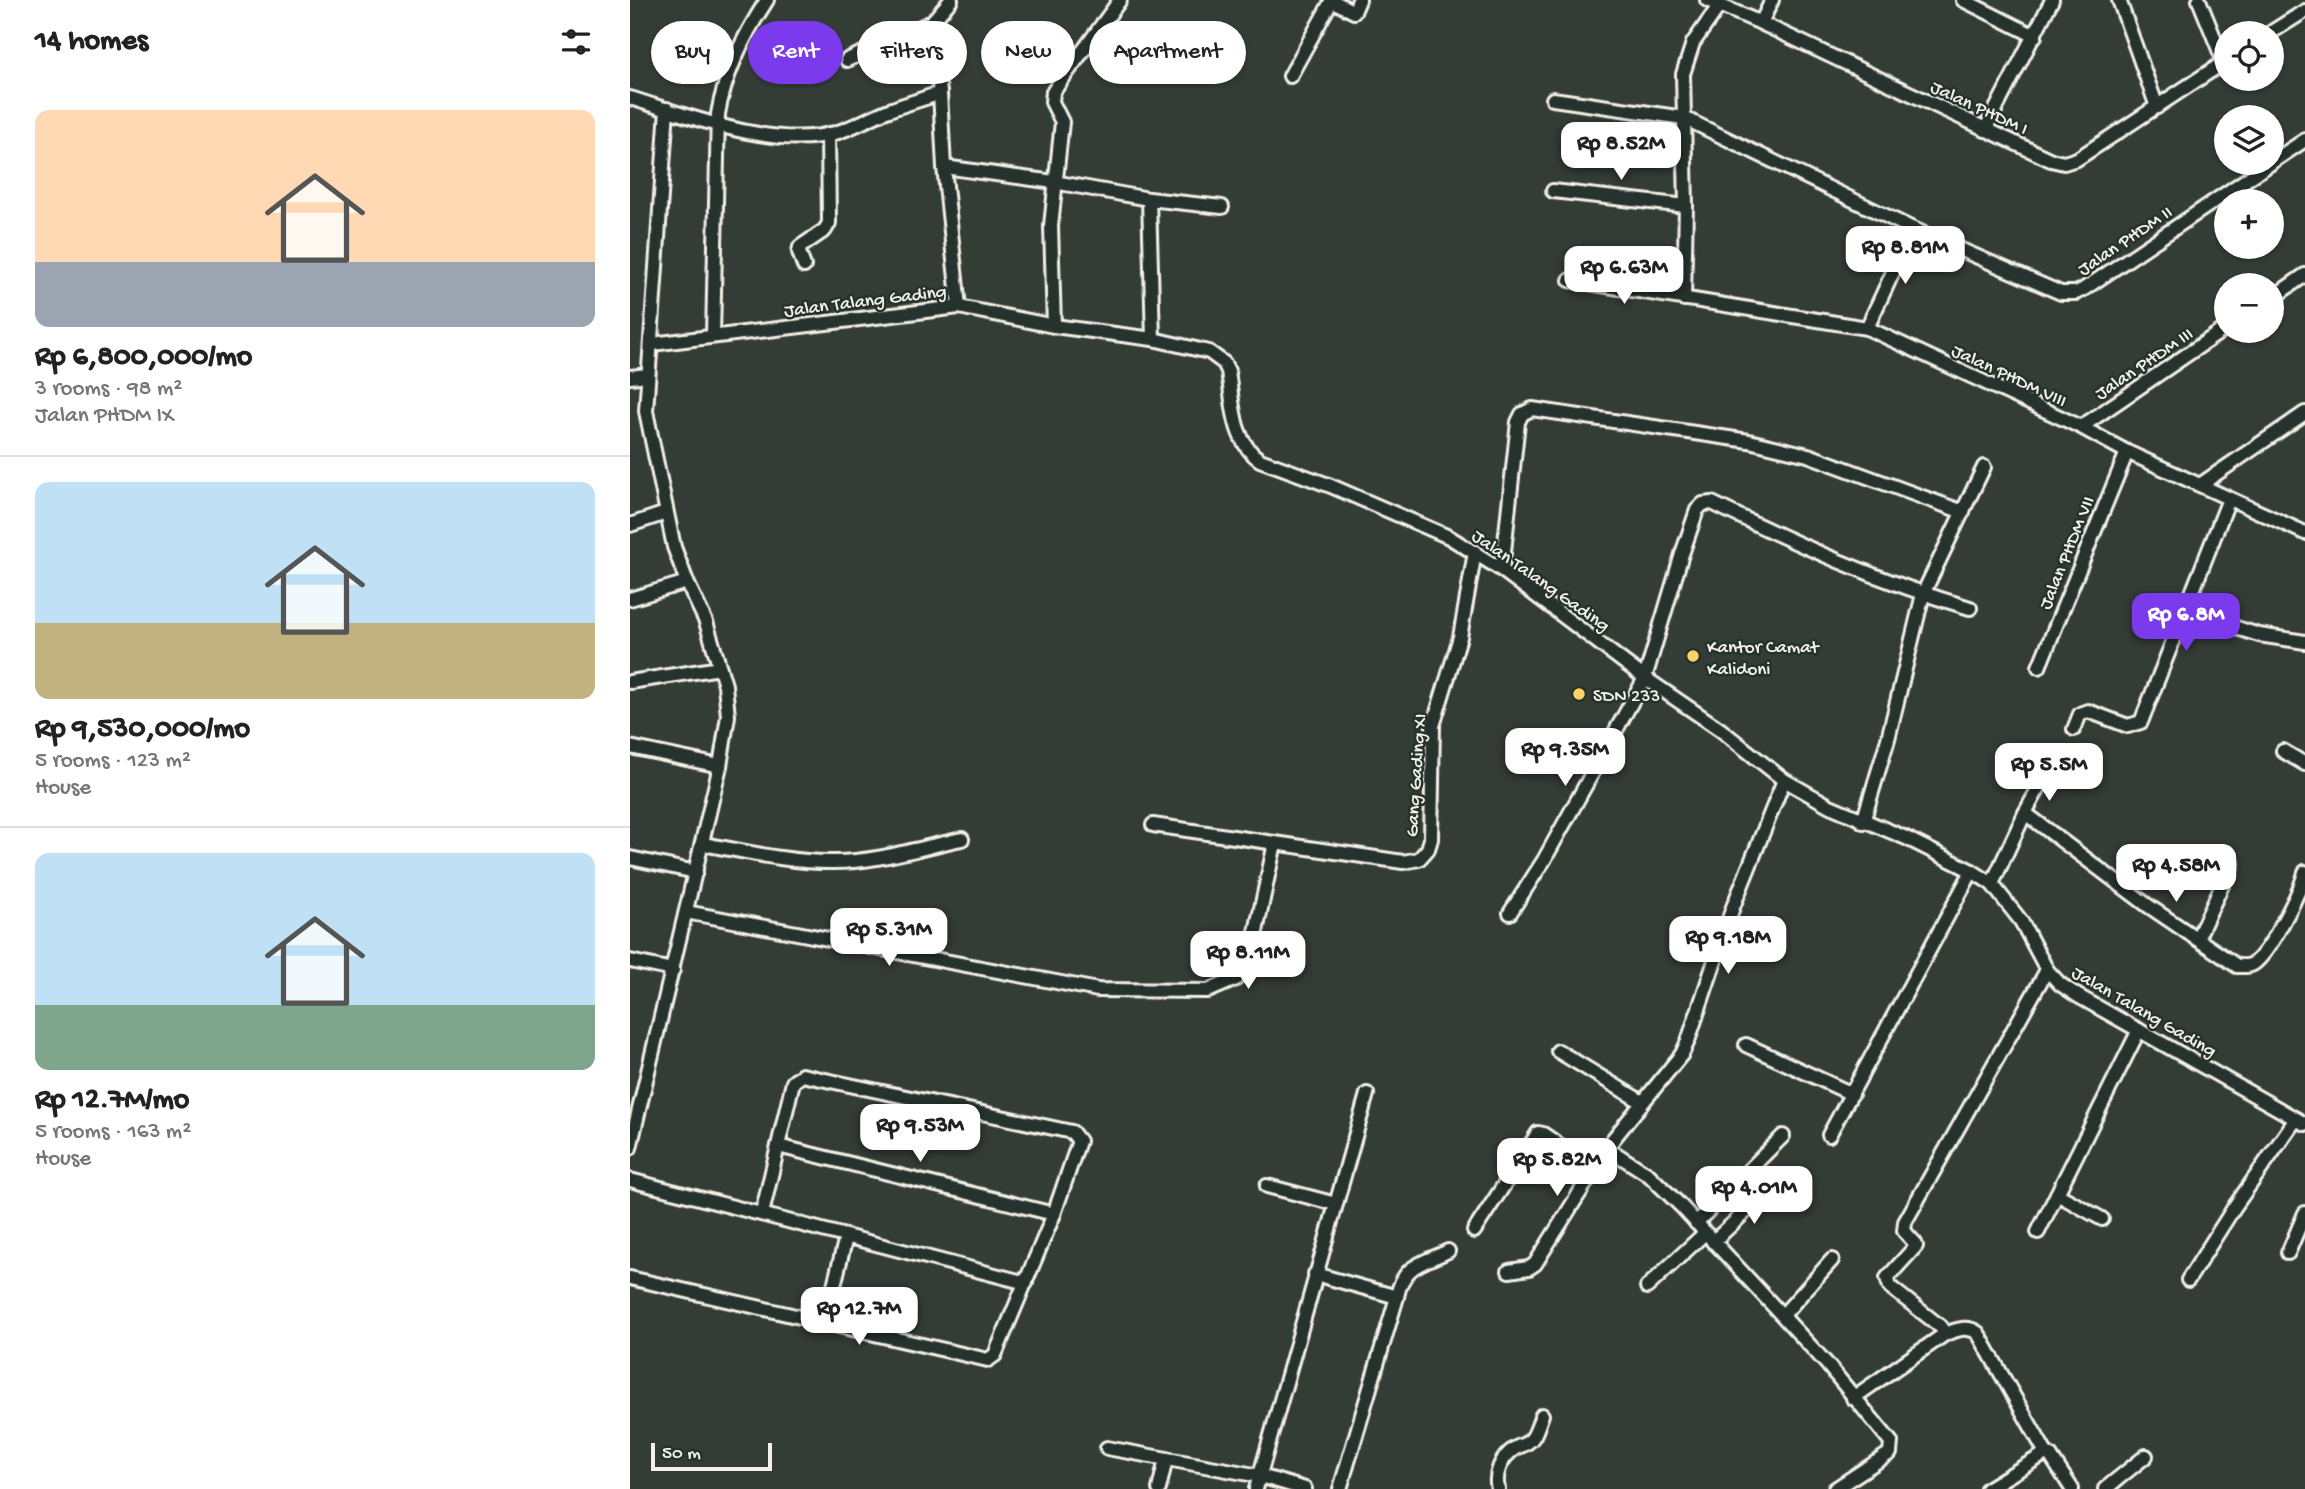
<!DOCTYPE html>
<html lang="en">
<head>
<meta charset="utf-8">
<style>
	:root { --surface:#fff; --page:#f6f6f6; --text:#222; --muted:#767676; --line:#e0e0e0; --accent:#7c3aed }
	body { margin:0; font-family:"Gochi Hand",sans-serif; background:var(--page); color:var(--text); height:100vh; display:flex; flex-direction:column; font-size:26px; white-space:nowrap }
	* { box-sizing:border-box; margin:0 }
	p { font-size:23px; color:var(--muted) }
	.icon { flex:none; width:38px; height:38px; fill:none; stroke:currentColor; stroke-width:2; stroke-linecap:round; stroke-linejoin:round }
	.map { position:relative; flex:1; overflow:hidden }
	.side { display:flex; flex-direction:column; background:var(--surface); width:630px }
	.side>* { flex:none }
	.guide { position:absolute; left:21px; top:21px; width:665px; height:63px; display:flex; gap:14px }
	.buttons { position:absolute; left:1584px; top:21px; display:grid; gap:14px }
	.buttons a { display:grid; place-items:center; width:70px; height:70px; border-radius:50%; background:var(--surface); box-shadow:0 2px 5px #0004; font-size:35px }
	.scale { position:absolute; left:21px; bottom:18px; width:121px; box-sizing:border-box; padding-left:7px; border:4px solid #f4f1e8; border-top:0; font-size:19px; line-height:24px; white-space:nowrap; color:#f4f1e8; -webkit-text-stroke:5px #26332d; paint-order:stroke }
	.price { position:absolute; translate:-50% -60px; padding:0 16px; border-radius:14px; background:#fff; color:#222; font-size:23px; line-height:46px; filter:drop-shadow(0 2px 4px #0008) }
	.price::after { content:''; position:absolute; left:50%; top:42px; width:21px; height:16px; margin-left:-10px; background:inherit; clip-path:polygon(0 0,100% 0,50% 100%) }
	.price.active { background:var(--accent); color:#fff }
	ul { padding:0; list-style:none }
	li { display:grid; align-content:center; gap:14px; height:371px; padding:0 35px }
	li+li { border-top:2px solid var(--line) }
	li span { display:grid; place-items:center; height:217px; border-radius:14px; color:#555 }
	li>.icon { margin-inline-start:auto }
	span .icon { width:126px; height:126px; fill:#fffc; stroke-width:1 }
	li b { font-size:30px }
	h2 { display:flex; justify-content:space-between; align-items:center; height:84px; padding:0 35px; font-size:30px }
	.chip { padding:0 24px; border-radius:32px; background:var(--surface); box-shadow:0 2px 5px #0004; font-size:24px; line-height:63px }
	.chip.active { background:var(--accent); color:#fff }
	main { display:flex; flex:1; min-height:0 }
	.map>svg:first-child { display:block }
</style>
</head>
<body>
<main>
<section class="side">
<h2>14 homes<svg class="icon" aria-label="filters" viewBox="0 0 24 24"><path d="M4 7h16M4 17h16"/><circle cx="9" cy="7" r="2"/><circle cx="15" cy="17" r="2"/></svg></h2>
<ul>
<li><span style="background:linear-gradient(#ffd9b3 70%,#9aa5b1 0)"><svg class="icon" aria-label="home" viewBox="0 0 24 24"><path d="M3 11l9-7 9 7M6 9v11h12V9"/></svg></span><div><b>Rp 6,800,000/mo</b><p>3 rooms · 98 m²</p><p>Jalan PHDM IX</p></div></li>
<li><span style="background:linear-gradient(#bfe0f5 65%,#c2b280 0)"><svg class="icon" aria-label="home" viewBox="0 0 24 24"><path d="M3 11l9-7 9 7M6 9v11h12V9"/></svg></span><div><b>Rp 9,530,000/mo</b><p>5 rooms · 123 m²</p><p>House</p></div></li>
<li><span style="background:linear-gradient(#bfe0f5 70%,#7fa58c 0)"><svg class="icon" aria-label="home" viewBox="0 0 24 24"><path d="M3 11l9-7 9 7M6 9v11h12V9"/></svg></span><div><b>Rp 12.7M/mo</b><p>5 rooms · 163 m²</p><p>House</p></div></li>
</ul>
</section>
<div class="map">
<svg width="1675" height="1489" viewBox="0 0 1675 1489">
	<rect width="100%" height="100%" fill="#343c36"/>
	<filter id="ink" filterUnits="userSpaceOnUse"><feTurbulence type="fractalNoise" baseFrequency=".0143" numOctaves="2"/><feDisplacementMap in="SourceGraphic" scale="14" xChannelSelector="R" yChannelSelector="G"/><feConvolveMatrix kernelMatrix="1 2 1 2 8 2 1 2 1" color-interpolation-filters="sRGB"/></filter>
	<g filter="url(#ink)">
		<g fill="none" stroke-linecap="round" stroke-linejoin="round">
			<defs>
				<g id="minor">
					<path d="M321,0l-19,22 8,71 4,74 15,140"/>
					<path d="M701,0l23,12 5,-12"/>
					<path d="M1077,0l54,23 290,137 13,3 13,-4 149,-98"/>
					<path d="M1333,0l72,36"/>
					<path d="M1489,0l38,107"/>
					<path d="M1569,0l25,62"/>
					<path d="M1131,23l11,-23"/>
					<path d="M1640,33l35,-22"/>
					<path d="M217,60l85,-38"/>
					<path d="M660,76l42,-76"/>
					<path d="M0,98c59,18 144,52 205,35 18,-5 36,-16 54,-23 17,-6 34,-11 51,-17"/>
					<path d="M923,99l131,19 229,111 148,64h15l8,-4 187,-126"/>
					<path d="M1355,130l67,-130"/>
					<path d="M1642,162l33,-22"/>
					<path d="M314,167l110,15 95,17"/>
					<path d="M923,191l133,15"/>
					<path d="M174,266l-5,-14 1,-5 25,-17 4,-7 -1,-89"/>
					<path d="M940,280l297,48 214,99 46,25 178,81"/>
					<path d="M1642,298l33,-23"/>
					<path d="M1054,299l2,-93 -3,-132 10,-31 26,-37"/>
					<path d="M424,326l-3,-100 11,-104 -10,-20 1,-10 67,-92"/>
					<path d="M1237,328l46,-99"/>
					<path d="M83,336l5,-222c7,-41 26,-79 49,-114"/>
					<path d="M523,339l-4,-140 73,8"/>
					<path d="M22,344l307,-37 95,19 99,13 56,13 15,11 4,8c5,31 4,70 32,89l71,26 118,51 53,33 143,108 76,52 63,50 46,26 76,32 66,33 20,13 29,37 26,49 13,14 18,12 227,128"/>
					<path d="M0,377l18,-2"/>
					<path d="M1451,427l145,-99"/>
					<path d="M1570,485l105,-72"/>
					<path d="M0,525l36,-12"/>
					<path d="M872,570l16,-148 4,-8 10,-5 217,32 59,14 155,57"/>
					<path d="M0,599l57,-17"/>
					<path d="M1553,611l76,24 46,7"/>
					<path d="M1409,667l88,-215"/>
					<path d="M0,682l90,-14"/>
					<path d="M1444,729l6,-15 8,-3 40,15 13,-4 88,-223"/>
					<path d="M0,747l90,19"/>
					<path d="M1653,751l22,13"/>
					<path d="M1395,813l122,92 90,61c5,0 11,1 16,-2 16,-10 48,-73 52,-92"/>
					<path d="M1233,822l25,-83 35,-145 61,-127"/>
					<path d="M523,825l250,37 16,-3 9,-10 3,-10 2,-113 27,-89 15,-85"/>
					<path d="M72,844c42,7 85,18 128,18 44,1 89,-14 132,-23"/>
					<path d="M0,858l66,14"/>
					<path d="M1362,884l33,-71 31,-57"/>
					<path d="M56,912l412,78 110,1 28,-12 9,-10 6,-14 24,-112"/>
					<path d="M880,913l34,-53 101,-182 37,-124 15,-44 6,-6 9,-1c84,41 168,79 258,105"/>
					<path d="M1567,939l35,-75"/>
					<path d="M0,961l43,9"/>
					<path d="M1116,1045l106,49"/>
					<path d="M928,1051l84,51"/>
					<path d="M1199,1135l143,-264"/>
					<path d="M148,1146l276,68"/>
					<path d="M0,1148l90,-382 8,-50 -3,-31 -19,-63 -19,-40 -13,-35 -28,-136 21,-302"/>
					<path d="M977,1148l42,27 32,31 146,158 64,78 -1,11 -55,36"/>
					<path d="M0,1180l396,103"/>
					<path d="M637,1186l69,18"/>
					<path d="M1427,1194l45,25"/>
					<path d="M1066,1223l87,-87"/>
					<path d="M844,1231l64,-98 5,1 51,35"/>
					<path d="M1408,1232l101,-202"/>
					<path d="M1083,1242l59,-55"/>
					<path d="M1658,1253l17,-40"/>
					<path d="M879,1271l20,-3 6,-4 79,-126 68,-84 6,-13 45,-134 51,-127"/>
					<path d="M685,1274l82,23 -57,192"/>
					<path d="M0,1278l358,82 7,-5 59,-141 25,-73 -7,-9 -270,-57 -9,7 -31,132"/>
					<path d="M1558,1280l47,-74 61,-87"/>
					<path d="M1017,1287l58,-54"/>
					<path d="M767,1297c6,-33 25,-33 51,-46"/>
					<path d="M1153,1315l49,-55"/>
					<path d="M195,1322l21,-85"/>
					<path d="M1315,1334c12,-4 22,-9 33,-1l68,120"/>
					<path d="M1223,1398l92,-64 -4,-7 -51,-40 -3,-9 29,-32 -1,-3 -11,-12 1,-9 142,-252"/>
					<path d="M477,1448l153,28 45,13"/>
					<path d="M529,1489l7,-30"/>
					<path d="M626,1489l111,-395"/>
					<path d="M868,1489c-4,-15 3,-31 16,-40 7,-4 15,-5 19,-12 4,-6 6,-15 9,-22"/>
					<path d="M1357,1489l59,-36 4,2 22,34"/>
					<path d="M1475,1489l41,-33"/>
				</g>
			</defs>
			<use href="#minor" stroke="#f4f1e8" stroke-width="18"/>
			<use href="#minor" stroke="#26332d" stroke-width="12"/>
		</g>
	</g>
	<g fill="#ffd166" stroke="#26332d" stroke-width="2.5">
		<circle cx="1063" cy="656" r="7"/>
		<circle cx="949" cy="694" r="7"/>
	</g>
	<g text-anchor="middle" stroke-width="5" stroke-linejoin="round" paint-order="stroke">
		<g font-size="19" fill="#f4f1e8" stroke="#26332d">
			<text transform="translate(1350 106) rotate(25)" y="7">Jalan PHDM I</text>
			<text transform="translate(1494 239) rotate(-34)" y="7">Jalan PHDM II</text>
			<text transform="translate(235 299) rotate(-7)" y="7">Jalan Talang Gading</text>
			<text transform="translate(1513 362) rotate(-34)" y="7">Jalan PHDM III</text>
			<text transform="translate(1380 374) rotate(25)" y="7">Jalan PHDM VIII</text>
			<text transform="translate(1435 552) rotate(-68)" y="7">Jalan PHDM VII</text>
			<text transform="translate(912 579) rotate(35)" y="7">Jalan Talang Gading</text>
			<text transform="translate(784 775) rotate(-86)" y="7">Gang Gading XI</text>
			<text transform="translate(1515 1010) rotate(30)" y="7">Jalan Talang Gading</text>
		</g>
		<g font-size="19" fill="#f4f1e8" stroke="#26332d" text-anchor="start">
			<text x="1077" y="652">Kantor Camat<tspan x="1077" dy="22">Kalidoni</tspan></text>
			<text x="963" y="701">SDN 233</text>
		</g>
	</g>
</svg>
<div class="buttons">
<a><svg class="icon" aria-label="locate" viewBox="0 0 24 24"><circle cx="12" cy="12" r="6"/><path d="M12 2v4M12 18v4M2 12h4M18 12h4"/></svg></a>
<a><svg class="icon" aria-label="layers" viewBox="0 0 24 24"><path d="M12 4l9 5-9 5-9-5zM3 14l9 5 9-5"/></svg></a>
<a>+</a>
<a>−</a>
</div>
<div class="scale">50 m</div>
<b class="price" style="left:991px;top:182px">Rp 8.52M</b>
<b class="price" style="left:1275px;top:286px">Rp 8.81M</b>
<b class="price" style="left:994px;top:306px">Rp 6.63M</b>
<b class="price active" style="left:1556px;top:653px">Rp 6.8M</b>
<b class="price" style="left:935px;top:788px">Rp 9.35M</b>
<b class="price" style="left:1419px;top:803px">Rp 5.5M</b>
<b class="price" style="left:1546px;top:904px">Rp 4.58M</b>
<b class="price" style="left:259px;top:968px">Rp 5.31M</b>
<b class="price" style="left:1098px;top:976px">Rp 9.18M</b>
<b class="price" style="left:618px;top:991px">Rp 8.11M</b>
<b class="price" style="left:290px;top:1164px">Rp 9.53M</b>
<b class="price" style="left:927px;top:1198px">Rp 5.82M</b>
<b class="price" style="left:1124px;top:1226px">Rp 4.01M</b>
<b class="price" style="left:229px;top:1347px">Rp 12.7M</b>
<div class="guide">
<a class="chip">Buy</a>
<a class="chip active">Rent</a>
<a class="chip">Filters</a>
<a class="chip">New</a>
<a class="chip">Apartment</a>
</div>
</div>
</main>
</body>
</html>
